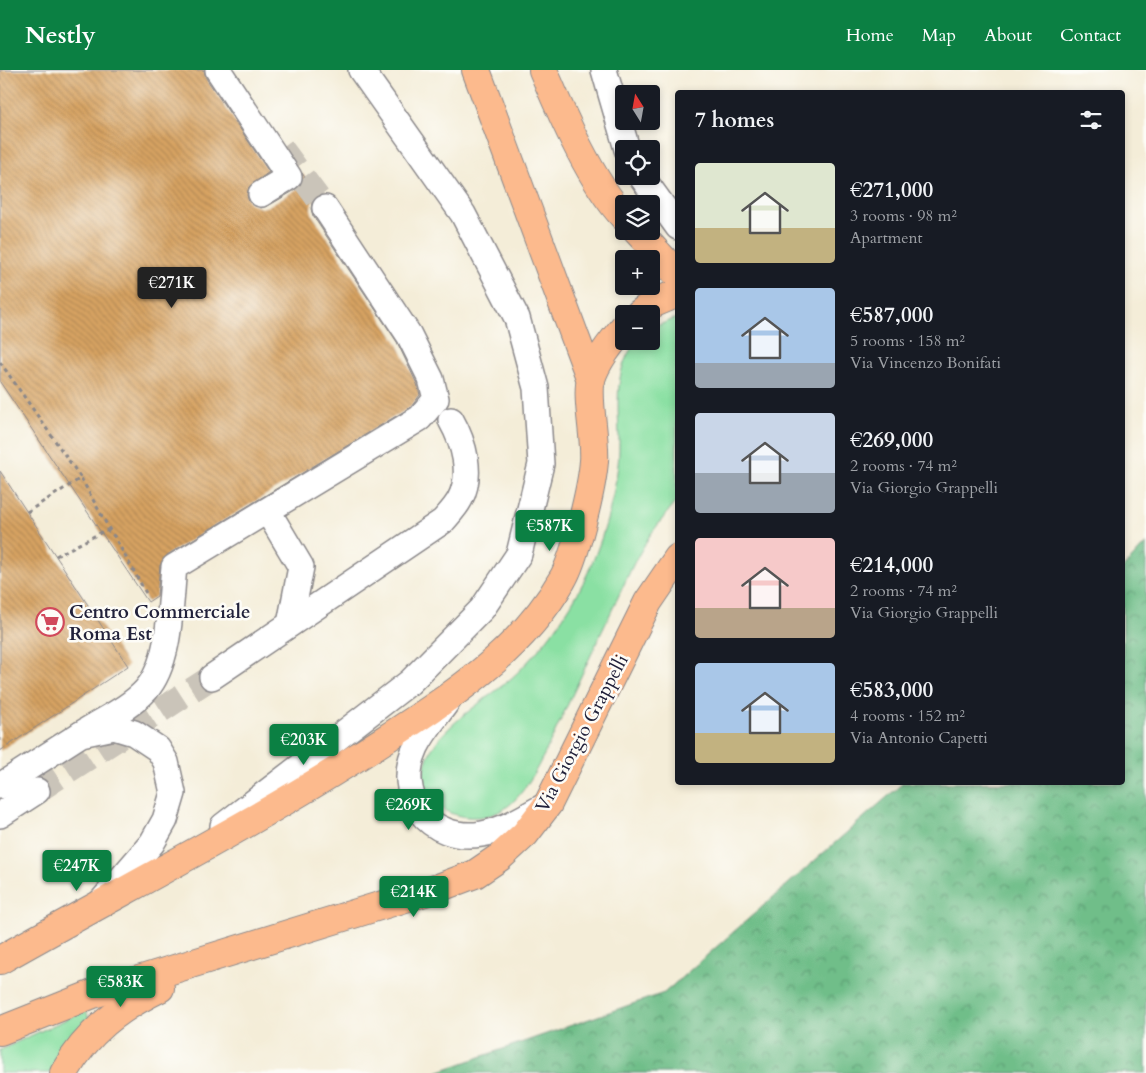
<!DOCTYPE html>
<html lang="en">
<head>
<meta charset="utf-8">
<style>
	:root { --surface:#171b24; --page:#20242c; --text:#f1f3f6; --muted:#9ea1a6; --accent:#0b8043 }
	body { margin:0; font-family:Cardo,serif; background:var(--page); color:var(--text); height:100vh; display:flex; flex-direction:column; font-size:19px; white-space:nowrap }
	* { box-sizing:border-box; margin:0 }
	p { font-size:16px; color:var(--muted) }
	.icon { flex:none; width:28px; height:28px; fill:none; stroke:currentColor; stroke-width:2; stroke-linecap:round; stroke-linejoin:round }
	.map { position:relative; flex:1; overflow:hidden }
	.side { position:absolute; left:675px; top:20px; width:450px; height:695px; display:flex; flex-direction:column; background:var(--surface); border-radius:5px; box-shadow:0 2px 8px #0003 }
	.side>* { flex:none }
	.needle { width:32px; rotate:349deg }
	.controls { position:absolute; left:615px; top:15px; display:grid; gap:10px }
	.controls a { display:grid; place-items:center; width:45px; height:45px; border-radius:5px; background:var(--surface); box-shadow:0 2px 8px #0003; font-size:25px }
	.price { position:absolute; translate:-50% -42px; padding:0 11px; border-radius:5px; background:var(--accent); color:#fff; font-size:16px; line-height:32px; filter:drop-shadow(0 1px 2px #0008) }
	.price::after { content:''; position:absolute; left:50%; top:30px; width:15px; height:11px; margin-left:-8px; background:inherit; clip-path:polygon(0 0,100% 0,50% 100%) }
	.price.active { background:#222; color:#fff }
	ul { padding:0; list-style:none }
	li { display:flex; align-items:center; gap:15px; height:125px; padding:0 20px }
	li span { display:grid; place-items:center; flex:none; width:140px; height:100px; border-radius:5px; color:#555 }
	li>.icon { margin-inline-start:auto }
	span .icon { width:60px; height:60px; fill:#fffc; stroke-width:1 }
	li b { font-size:21px }
	h2 { display:flex; justify-content:space-between; align-items:center; height:60px; padding:0 20px; font-size:21px }
	header { display:flex; align-items:center; gap:30px; box-sizing:border-box; height:70px; padding:0 25px; background:var(--accent); color:#fff }
	header strong { font-size:24px }
	nav { display:flex; gap:28px; margin-inline-start:auto; font-size:18px }
	.map>svg:first-child { display:block }
</style>
</head>
<body>
<header>
<strong>Nestly</strong>
<nav><a>Home</a><a>Map</a><a>About</a><a>Contact</a></nav>
</header>
<div class="map">
<svg width="1146" height="1003" viewBox="0 0 1146 1003">
	<defs>
		<pattern id="forest-crowns" width="20" height="18" patternUnits="userSpaceOnUse" patternTransform="scale(1.25)"><rect width="20" height="18" fill="#6fbe89"/><path d="M2 6a3 3 0 1 1 6 0M12 15a3 3 0 1 1 6 0" fill="none" stroke="#5b9a71"/></pattern>
		<pattern id="building-back-hatch" width="6" height="6" patternUnits="userSpaceOnUse" patternTransform="scale(1.25)"><rect width="6" height="6" fill="#d7a362"/><path d="M-1 5l2 2M0 0l6 6M5-1l2 2" fill="none" stroke="#ae8452"/></pattern>
	</defs>
	<rect width="100%" height="100%" fill="#fdfcf7"/>
	<filter id="ink" filterUnits="userSpaceOnUse"><feTurbulence type="fractalNoise" baseFrequency=".02" numOctaves="2"/><feDisplacementMap in="SourceGraphic" scale="10" xChannelSelector="R" yChannelSelector="G"/><feConvolveMatrix kernelMatrix="1 2 1 2 8 2 1 2 1" color-interpolation-filters="sRGB"/></filter>
	<filter id="wash" filterUnits="userSpaceOnUse"><feTurbulence type="fractalNoise" baseFrequency=".0096" numOctaves="4" result="noise"/><feDisplacementMap in="SourceGraphic" scale="20" xChannelSelector="R" yChannelSelector="G"/><feGaussianBlur stdDeviation="1.12" result="paint"/><feColorMatrix in="noise" values="0 0 0 0 0 0 0 0 0 0 0 0 0 0 0 0 0 1.4 0 .05"/><feComposite in="paint" operator="in"/></filter>
	<g filter="url(#wash)">
		<rect width="100%" height="100%" fill="#f4edd8"/>
		<g fill="#8ae0a3" stroke="#56816f">
			<path d="M677,248v182l-27,35 -16,28 -88,188c-10,19 -23,46 -42,58 -30,19 -85,5 -80,-38 5,-42 65,-70 94,-99 26,-26 50,-58 66,-91 18,-37 29,-76 34,-116 5,-41 -11,-90 19,-124h14v-13z"/>
			<path d="M86,940l3,9 -28,33 -11,21h-50v-23z"/>
		</g>
		<path fill="url(#forest-crowns)" stroke="#487062" d="M1146,473v530h-712l230,-80 239,-210 219,-1 1,-214z"/>
		<g id="blocks">
			<g fill="url(#building-back-hatch)">
				<path d="M0,0h204l2,8 63,94 -20,15 -2,8 2,7 12,6 7,-2 29,-17 5,-6v-10l16,23 -6,6 -1,7 2,7 84,126 20,42 3,11 -9,12 -244,148 -7,10 -3,31 -9,6 -148,-220z"/>
				<path d="M0,401l128,195 -128,85z"/>
			</g>
		</g>
	</g>
	<g filter="url(#ink)">
		<use href="#blocks" fill-opacity="0" stroke="#8b888a" stroke-width="1"/>
		<g fill="none" stroke-linecap="round" stroke-linejoin="round">
			<g stroke="#cac4b9" stroke-width="25" stroke-dasharray="25 12" stroke-linecap="butt">
				<path d="M281,78l44,60"/>
				<path d="M37,721l175,-114"/>
			</g>
			<defs>
				<g id="minor">
					<path d="M218,0l71,107 -28,17"/>
					<path d="M604,0l23,79"/>
					<path d="M641,106l37,51"/>
					<path d="M273,450l28,47 -11,57"/>
					<path d="M212,607l231,-156c6,-7 13,-14 17,-22 13,-25 4,-56 -9,-79"/>
					<path d="M449,629c-11,16 -25,31 -33,48 -23,48 13,96 66,87 23,-4 46,-19 66,-30"/>
					<path d="M81,664c20,-13 50,-27 65,-44 25,-28 24,-86 28,-123l246,-149 16,-19 -5,-20 -22,-44 -84,-127"/>
					<path d="M0,716l81,-52 33,-7 20,6 24,16 8,13 7,31 -8,27 -13,23 -50,58"/>
					<path d="M0,745l37,-24"/>
					<path d="M223,756l187,-144 72,-73 37,-55 22,-90 -5,-76 -19,-70 -54,-104 -102,-144"/>
				</g>
				<g id="major">
					<path d="M639,244l13,-10 26,-11"/>
					<path d="M0,890c123,-70 250,-134 370,-211 71,-46 149,-93 192,-169 13,-21 30,-93 32,-119 2,-22 -8,-63 -3,-82 6,-19 21,-37 33,-52"/>
					<path d="M0,961l93,-37 345,-106 37,-14 25,-17 25,-23 23,-30 100,-202 30,-44"/>
					<path d="M64,1003c23,-41 55,-65 96,-85"/>
				</g>
				<g id="highway">
					<path d="M476,0l115,310"/>
					<path d="M543,0c19,45 48,112 81,147"/>
					<path d="M637,161l41,44"/>
				</g>
			</defs>
			<use href="#minor" stroke="#8b888a" stroke-width="28"/>
			<use href="#major" stroke="#8b888a" stroke-width="30"/>
			<use href="#highway" stroke="#8b888a" stroke-width="30"/>
			<g stroke="#8b888a" stroke-width="3" stroke-dasharray="4 4" stroke-linecap="butt">
				<path d="M0,292l81,116"/>
				<path d="M27,442l54,-34 31,56"/>
				<path d="M56,486l50,-26 8,6 32,57"/>
			</g>
			<use href="#minor" stroke="#fff" stroke-width="25"/>
			<use href="#major" stroke="#fcba8d" stroke-width="28"/>
			<use href="#highway" stroke="#fcba8d" stroke-width="28"/>
		</g>
	</g>
	<defs>
		<symbol id="supermarket-ring" viewBox="-11 -11 22 22"><circle r="9.5" fill="#fdfcf7" stroke="#d1495b" stroke-width="1.5"/><path d="M-6-5.5h2.5l.6 2H6L4.5 2H-2.5L-4.4-4H-6ZM-1.5 3.2a1.3 1.3 0 1 0 .1 0ZM3 3.2a1.3 1.3 0 1 0 .1 0Z" fill="#d1495b"/></symbol>
	</defs>
	<g fill-rule="evenodd">
		<use href="#supermarket-ring" x="34" y="536" width="32" height="32"/>
	</g>
	<g text-anchor="middle" stroke-width="5" stroke-linejoin="round" paint-order="stroke">
		<g font-size="19" font-weight="bold" fill="#22223b" stroke="#fdfcf7" text-anchor="start">
			<text x="69" y="548">Centro Commerciale<tspan x="69" dy="22">Roma Est</tspan></text>
		</g>
		<g font-size="19" fill="#22223b" stroke="#fdfcf7">
			<text transform="translate(581 663) rotate(-62)" y="7">Via Giorgio Grappelli</text>
		</g>
	</g>
</svg>
<div class="controls">
<a><svg class="needle" viewBox="-14 -14 28 28"><path d="M0-13l5 13h-10z" fill="#e53935"/><path d="M0 13l5-13h-10z" fill="#9ea1a6"/></svg></a>
<a><svg class="icon" aria-label="locate" viewBox="0 0 24 24"><circle cx="12" cy="12" r="6"/><path d="M12 2v4M12 18v4M2 12h4M18 12h4"/></svg></a>
<a><svg class="icon" aria-label="layers" viewBox="0 0 24 24"><path d="M12 4l9 5-9 5-9-5zM3 14l9 5 9-5"/></svg></a>
<a>+</a>
<a>−</a>
</div>
<b class="price active" style="left:172px;top:239px">€271K</b>
<b class="price" style="left:550px;top:482px">€587K</b>
<b class="price" style="left:304px;top:696px">€203K</b>
<b class="price" style="left:409px;top:761px">€269K</b>
<b class="price" style="left:77px;top:822px">€247K</b>
<b class="price" style="left:414px;top:848px">€214K</b>
<b class="price" style="left:121px;top:938px">€583K</b>
<section class="side">
<h2>7 homes<svg class="icon" aria-label="filters" viewBox="0 0 24 24"><path d="M4 7h16M4 17h16"/><circle cx="9" cy="7" r="2"/><circle cx="15" cy="17" r="2"/></svg></h2>
<ul>
<li><span style="background:linear-gradient(#dfe7d0 65%,#c2b280 0)"><svg class="icon" aria-label="home" viewBox="0 0 24 24"><path d="M3 11l9-7 9 7M6 9v11h12V9"/></svg></span><div><b>€271,000</b><p>3 rooms · 98 m²</p><p>Apartment</p></div></li>
<li><span style="background:linear-gradient(#a9c7e8 75%,#9aa5b1 0)"><svg class="icon" aria-label="home" viewBox="0 0 24 24"><path d="M3 11l9-7 9 7M6 9v11h12V9"/></svg></span><div><b>€587,000</b><p>5 rooms · 158 m²</p><p>Via Vincenzo Bonifati</p></div></li>
<li><span style="background:linear-gradient(#c9d6e8 60%,#9aa5b1 0)"><svg class="icon" aria-label="home" viewBox="0 0 24 24"><path d="M3 11l9-7 9 7M6 9v11h12V9"/></svg></span><div><b>€269,000</b><p>2 rooms · 74 m²</p><p>Via Giorgio Grappelli</p></div></li>
<li><span style="background:linear-gradient(#f6c9c9 70%,#b9a48a 0)"><svg class="icon" aria-label="home" viewBox="0 0 24 24"><path d="M3 11l9-7 9 7M6 9v11h12V9"/></svg></span><div><b>€214,000</b><p>2 rooms · 74 m²</p><p>Via Giorgio Grappelli</p></div></li>
<li><span style="background:linear-gradient(#a9c7e8 70%,#c2b280 0)"><svg class="icon" aria-label="home" viewBox="0 0 24 24"><path d="M3 11l9-7 9 7M6 9v11h12V9"/></svg></span><div><b>€583,000</b><p>4 rooms · 152 m²</p><p>Via Antonio Capetti</p></div></li>
</ul>
</section>
</div>
</body>
</html>
